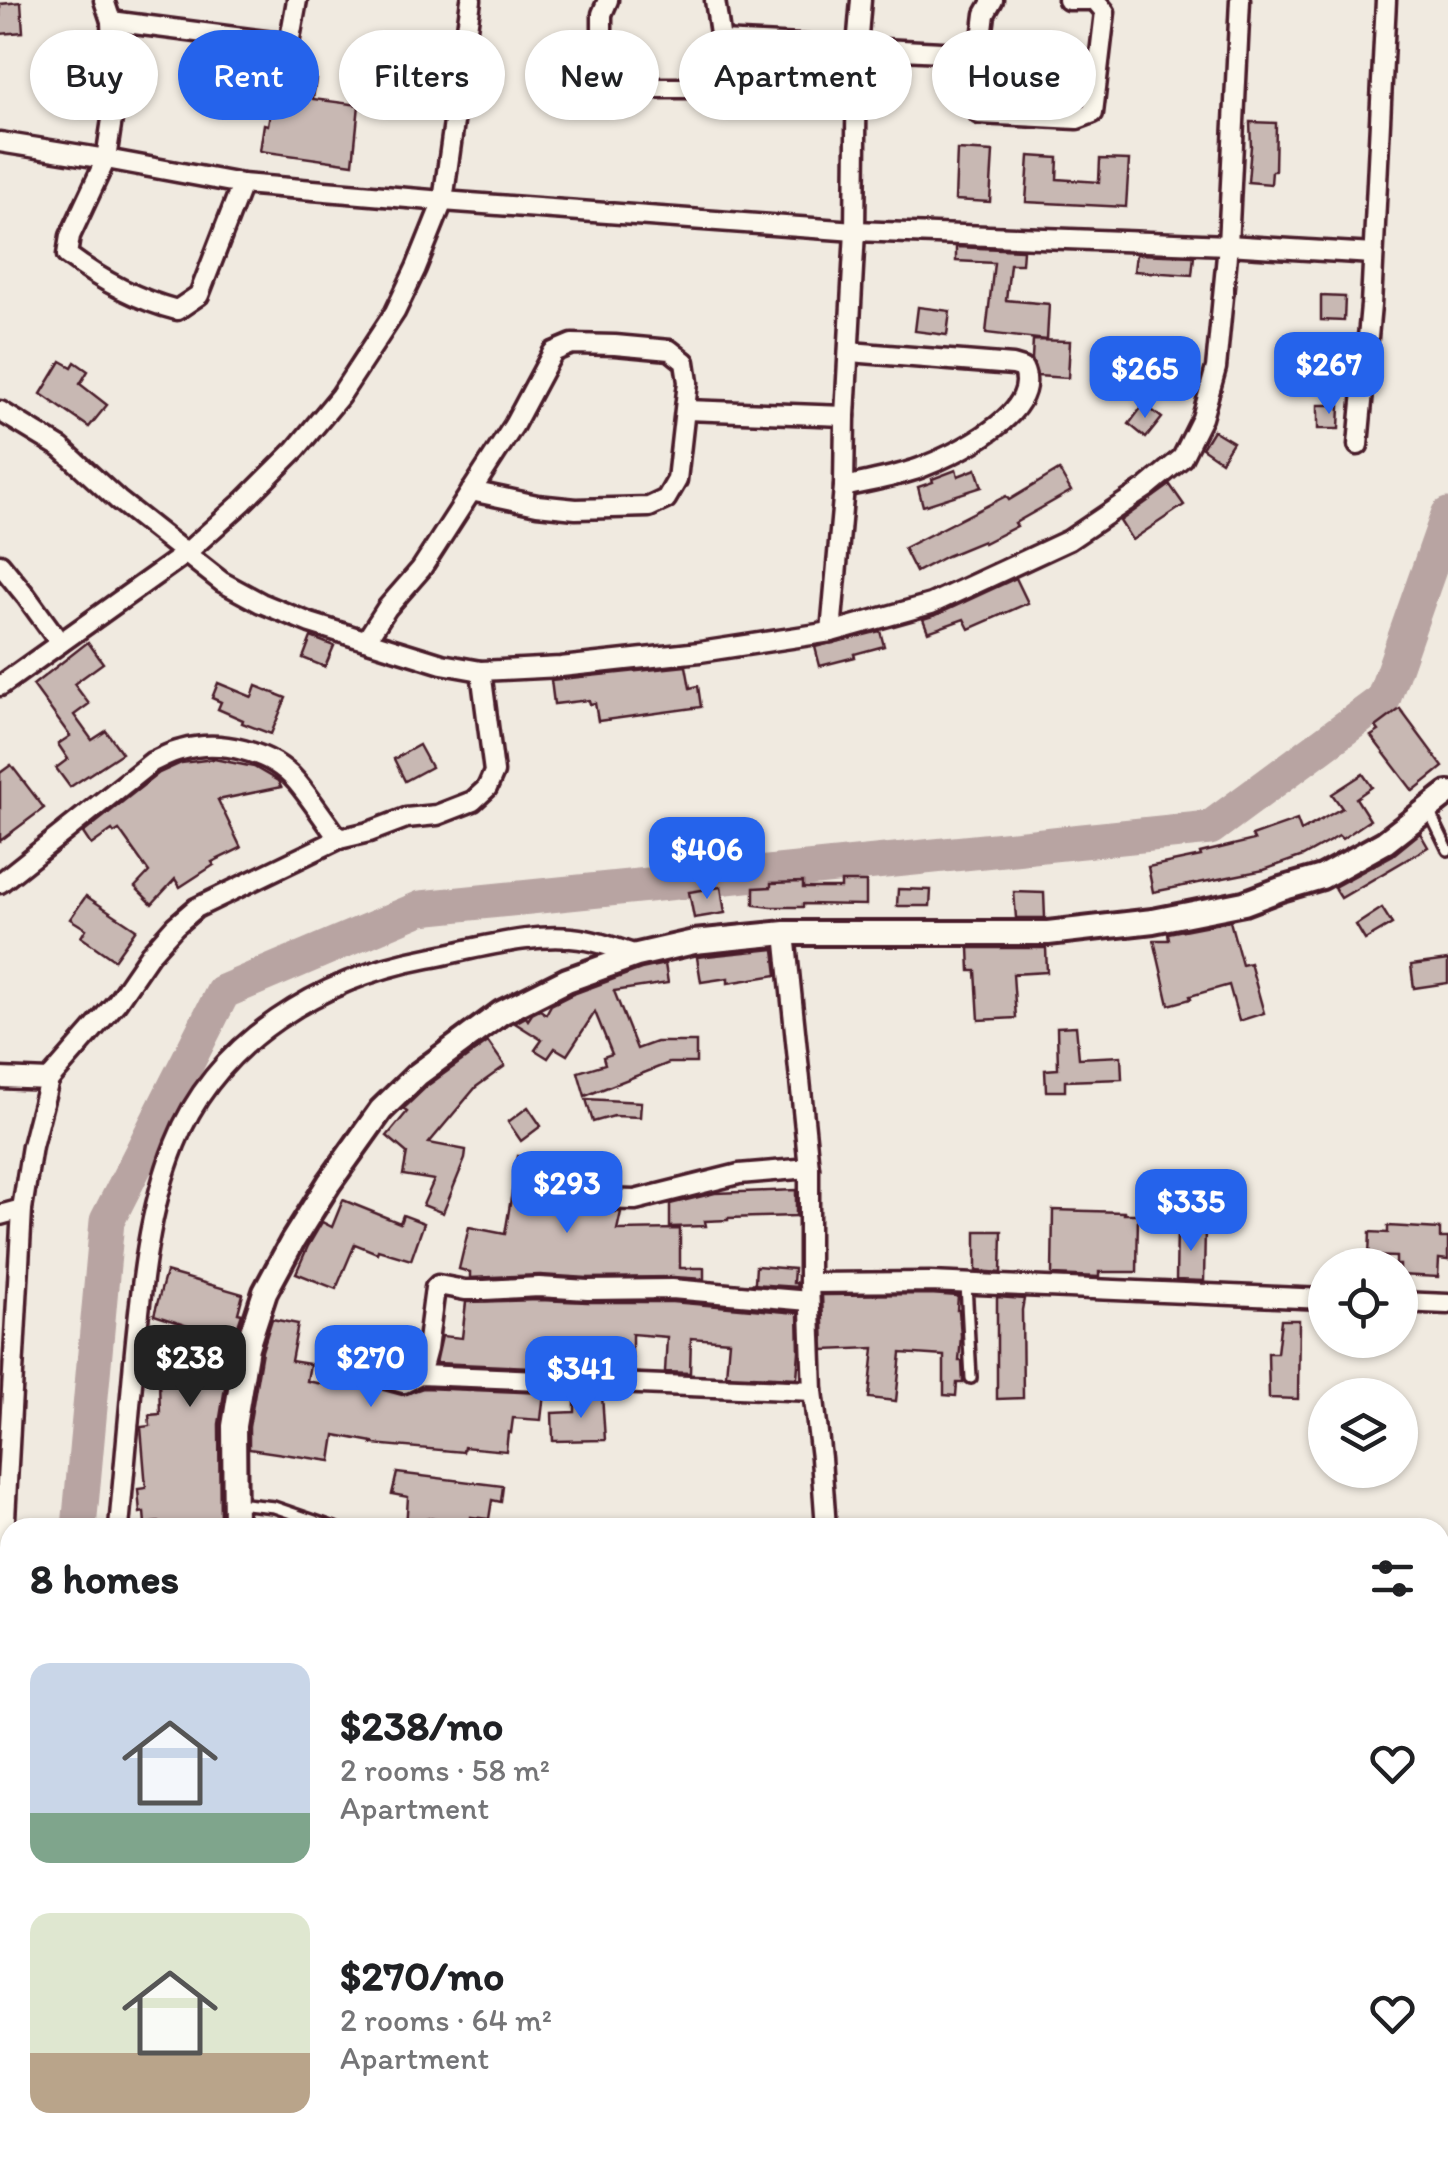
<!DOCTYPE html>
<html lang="en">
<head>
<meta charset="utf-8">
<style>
	:root { --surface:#fff; --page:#f6f6f6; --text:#202124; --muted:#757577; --accent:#2563eb }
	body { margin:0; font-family:Itim,sans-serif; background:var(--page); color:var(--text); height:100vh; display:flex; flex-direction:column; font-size:38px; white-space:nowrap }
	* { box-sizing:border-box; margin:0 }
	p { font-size:32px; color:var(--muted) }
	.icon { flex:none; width:55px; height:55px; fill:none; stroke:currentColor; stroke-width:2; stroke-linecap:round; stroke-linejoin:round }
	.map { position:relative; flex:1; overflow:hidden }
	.panel { position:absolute; left:0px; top:1518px; width:1450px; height:642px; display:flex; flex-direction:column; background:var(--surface); border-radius:30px 30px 0 0; box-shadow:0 2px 8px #0004 }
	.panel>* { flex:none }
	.guide { position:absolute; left:30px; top:30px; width:1390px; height:90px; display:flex; gap:20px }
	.buttons { position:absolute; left:1308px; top:1248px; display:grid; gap:20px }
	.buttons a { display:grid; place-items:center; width:110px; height:110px; border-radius:50%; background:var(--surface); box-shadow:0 2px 8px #0004; font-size:50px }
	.price { position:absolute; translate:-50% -85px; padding:0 22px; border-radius:20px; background:var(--accent); color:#fff; font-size:32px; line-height:65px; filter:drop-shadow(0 2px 5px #0008) }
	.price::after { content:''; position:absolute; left:50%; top:60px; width:30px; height:22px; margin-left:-15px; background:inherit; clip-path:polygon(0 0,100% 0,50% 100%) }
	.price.active { background:#222; color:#fff }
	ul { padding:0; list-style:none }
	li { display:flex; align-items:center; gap:30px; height:250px; padding:0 30px }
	li span { display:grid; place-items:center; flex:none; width:280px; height:200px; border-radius:20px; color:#555 }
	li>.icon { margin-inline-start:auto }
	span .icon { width:120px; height:120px; fill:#fffc; stroke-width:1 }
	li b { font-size:42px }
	h2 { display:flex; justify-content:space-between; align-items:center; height:120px; padding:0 30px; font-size:42px }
	.chip { padding:0 35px; border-radius:45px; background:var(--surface); box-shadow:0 2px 8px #0004; font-size:35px; line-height:90px }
	.chip.active { background:var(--accent); color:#fff }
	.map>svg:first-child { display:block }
</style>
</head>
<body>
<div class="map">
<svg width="1448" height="2159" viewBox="0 0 1448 2159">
	<rect width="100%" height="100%" fill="#f0eae0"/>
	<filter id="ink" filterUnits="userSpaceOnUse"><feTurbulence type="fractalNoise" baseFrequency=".01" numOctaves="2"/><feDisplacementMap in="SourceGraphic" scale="20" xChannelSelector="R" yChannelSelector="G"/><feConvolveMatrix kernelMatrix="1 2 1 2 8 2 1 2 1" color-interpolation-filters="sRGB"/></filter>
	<g filter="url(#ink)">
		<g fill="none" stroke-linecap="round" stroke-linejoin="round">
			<g stroke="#b8a4a2" stroke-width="35">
				<path d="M79,1528l28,-307 116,-229 198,-84 789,-80 173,-128 65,-185"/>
				<path d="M180,2150l3,9"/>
			</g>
		</g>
		<g fill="#c8b8b3" stroke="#4a1f2b" stroke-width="2.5">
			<path d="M21,2l2,30 -23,2v-30z"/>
			<path d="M401,54l24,3 -2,24 -25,-3z"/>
			<path d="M277,72l39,7 -3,20 46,6 -6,59 -93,-13 4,-27 4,1z"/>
			<path d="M1250,122l26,1 -1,48h-3l-1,13 -23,-2 3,-36z"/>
			<path d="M957,150l36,2 -3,50 -35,-2z"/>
			<path d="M1029,156l29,2 -1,21 42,3 1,-23 29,1 -3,47 -100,-5z"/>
			<path d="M956,247l67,3 -1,14h-12l-4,36 43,4 -2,36 -61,-7 8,-70 -38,-2z"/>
			<path d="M1136,254l58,2 -2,19 -58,-4z"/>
			<path d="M1321,296l24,1 -1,24 -23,-1z"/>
			<path d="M918,307l32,4 -3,24 -32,-4z"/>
			<path d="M1033,340l37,1 -2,37 -31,-2 -5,-17z"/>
			<path d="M61,361l11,6 3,-5 13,9 -8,13 27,21 -18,22 -48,-33z"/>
			<path d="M1144,404l18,14 -16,20 -17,-14z"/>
			<path d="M1318,405h22l-1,24h-21z"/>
			<path d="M1213,430l20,12 -12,19 -19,-13z"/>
			<path d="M976,469l6,18 -59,19 -5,-19 15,-5 -1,-3 24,-9 2,6z"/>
			<path d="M1059,470l12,21 -56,32 2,3 -33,17 -1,-2 -36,15 -31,16 -12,-24 102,-52 3,4z"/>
			<path d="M1170,485l14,20 -52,35 -12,-19z"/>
			<path d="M1016,578l12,25 -59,26 -5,-10 -36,13 -5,-13 13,-4z"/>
			<path d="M880,631l4,15 -30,8 1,3 -35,9 -5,-19z"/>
			<path d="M311,637l23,9 -9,21 -22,-9z"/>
			<path d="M88,642l15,21 -29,21 15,20 -15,11 18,25 14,-9 16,22 -52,34 -14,-19 12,-9 -10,-15 12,-8 -37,-51z"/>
			<path d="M686,666l4,22 8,-2 3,21 -103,14 -3,-18 -5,1 -1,-4 -35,4 -3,-24z"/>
			<path d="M218,683l34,14 4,-11 30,12 -15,36 -29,-11 1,-3 -25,-11 3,-7 -9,-4z"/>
			<path d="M1400,709l43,58 -30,24 -42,-55 8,-5 -3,-4z"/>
			<path d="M419,745l12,22 -26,14 -11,-22z"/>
			<path d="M214,759l40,8 24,14 3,6 -63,13 23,48 -29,14 2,3 -34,22 -5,-8 -23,25 -17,-17 14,-15 -30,-42 -5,3 -2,-3 -21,15 -8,-12 76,-60 22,-10z"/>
			<path d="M11,765l33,43 -44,33v-68z"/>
			<path d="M1363,774l9,13 -16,11 14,22 -28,19 -3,-3 -36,20 -39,14 -111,22 -5,-25 53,-11 -1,-3 54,-13 -2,-4 45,-16 4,11 41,-23 -10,-14z"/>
			<path d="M1420,833l8,14 -87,51 -7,-11 59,-32z"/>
			<path d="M803,882v6h38v-6h25v23l-63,-1v3h-31l-18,-2v-17l17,-1v-4z"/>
			<path d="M721,887l4,26 -31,5 -5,-26z"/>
			<path d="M898,889l33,1 -1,16h-33z"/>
			<path d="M1014,892l30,1 1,25h-29z"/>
			<path d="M86,896l50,33 -22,31 -33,-23 5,-8 -16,-10z"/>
			<path d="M1382,908l10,16 -27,16 -9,-15z"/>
			<path d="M1230,921l12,44 8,-2 14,50 -25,8 -10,-36 -39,11 1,3 -22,6 -15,-65h15l-1,-7z"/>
			<path d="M969,948h77l1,24 -34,2 3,44 -37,2 -3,-49h-6z"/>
			<path d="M774,949l3,26 -49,8v-5l-27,4 -4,-25z"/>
			<path d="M1448,960v23l-34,5 -3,-23z"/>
			<path d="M665,964l3,19 -54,8 23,58 19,-7h40v21h-27l-84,33 -7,-24 27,-8 -2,-7 9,-3 -17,-42 -28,43 -12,-7 -7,10 -13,-8 7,-10 -27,-17 11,-6 2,3 4,-6 8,-4 6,4 5,-9 22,-11 68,-25z"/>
			<path d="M1076,1026l3,32 42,-2 1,23 -57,2v10h-19l-1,-21 13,-1 -1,-42z"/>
			<path d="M488,1042l17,24 -29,21 -47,56 37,7 -1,9 -22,54 -20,-8 11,-25 -31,-5 4,-22 -20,-17 20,-24 -4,-3 24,-23z"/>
			<path d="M586,1099l55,3 -1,15 -26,-1 -21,6z"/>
			<path d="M528,1107l13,19 -20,15 -13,-19z"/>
			<path d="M518,1156l53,8 -6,35 17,3 5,7 6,2 28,1 -4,18 63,-1v39h24v11l-31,-2 -85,1 -48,-3 -70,3v-6l-11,-3 10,-42 36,7z"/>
			<path d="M796,1190v26l-68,2v2l-23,1 1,5 -36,1v-23l45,-11z"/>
			<path d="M343,1200l57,23 3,-8 21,8 -13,37 -33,-10 -1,3 -22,-9 -19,45 -40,-16 12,-27 14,-24 10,5z"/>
			<path d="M1053,1210l71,2v2h14l-1,58h-38v5l-47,-2z"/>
			<path d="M1388,1226l52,3v9h8v22l-9,-1 -1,18 -38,-2v-10h-4v-8l-27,-1 1,-24 18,1z"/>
			<path d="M1177,1227h28l-1,54 -28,-1z"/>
			<path d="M976,1231h26l-1,42 -25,-2z"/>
			<path d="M756,1266l38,3 -1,14h3l1,4 -45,-3 3,-2z"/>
			<path d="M166,1272l77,22 -5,19 4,1 -10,30 -13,80 1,104h-60l-1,-6 -14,2 -1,-12 -4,1 -2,-24 8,-1 -5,-61 9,-1 -1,-11 11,-1 -1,-35h21l14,-51 -40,-13z"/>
			<path d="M930,1294l28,2 -1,14h2l2,26 -2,25h3l1,22h-6l-1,13 -12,-1v-39l-43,-3 -5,48 -27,-3 5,-50 -50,2 -2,-55z"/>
			<path d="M997,1297l27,2 -2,11 1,88 -26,1z"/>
			<path d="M539,1300l49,2h84l126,11 1,38 -2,27 -71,-3 3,-34 -38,-3 -1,35 -25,-1 2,-35 -35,-3v37l-16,-1v-16h-39l-1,15 -140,-6 6,-27 20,2 4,-36z"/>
			<path d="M272,1319l26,5 -7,37 19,3 -3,17 35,7 1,-9 59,16 21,-7 121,5 -3,27 -28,-2 -2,15 -3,-1 -2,19 -42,-4 -1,5 -91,-8 1,-2 -38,-7 -4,26 -82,-12v-22l13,-76z"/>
			<path d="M1281,1320h18l-1,79 -29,-1 -1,-45h9z"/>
			<path d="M369,1346l41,8 2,-7h2l-5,19 -6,4 -36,-10z"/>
			<path d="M575,1394l27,1 3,45 -52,1 -1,-28 23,-1z"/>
			<path d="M397,1473l106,13 -2,16 -9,-2 -3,19 -18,-2 -1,7 -43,-6 -1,10h-20l2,-31 -16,-3z"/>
		</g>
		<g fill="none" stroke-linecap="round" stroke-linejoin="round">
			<defs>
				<g id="service">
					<path d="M1429,811l19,39"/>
					<path d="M966,1284l5,94"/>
					<path d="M236,1503l38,4 61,21"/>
				</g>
				<g id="minor">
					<path d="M104,0l7,21 3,85 -8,53 -36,77 -3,19c32,24 71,45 110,55l22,-15 43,-111"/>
					<path d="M608,0l-6,14v43l11,26 24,5h55l15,-9 14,-38 -6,-41"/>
					<path d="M993,0l-8,14 -11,90 5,10 98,5 16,-6 12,-101 -10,-12"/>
					<path d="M1068,0h21"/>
					<path d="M111,21l178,23 8,-44"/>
					<path d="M721,41l261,13"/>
					<path d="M0,142l106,17 136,25 201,17 412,30 373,14 145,9"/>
					<path d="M686,410l159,6"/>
					<path d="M0,411l61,37 57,52 104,82 39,21 49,20 132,41 39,7 80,-4 139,-15 131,-20 100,-28 138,-64 77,-52 36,-30 20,-40 14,-50 12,-123 12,-245"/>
					<path d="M1358,445l13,-140 15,-305"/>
					<path d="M844,487c25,-6 52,-10 76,-19 32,-12 124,-55 103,-100l-10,-3 -163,-13"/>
					<path d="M0,564l26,32 34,47"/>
					<path d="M831,632l13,-145 1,-71 10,-185 2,-184 4,-47"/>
					<path d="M367,639l20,-31 34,-39 93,-144 39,-73 19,-8 43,1 55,5 15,12 3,20 -11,98 -11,19 -17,8 -73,2 -39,-4 -66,-14"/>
					<path d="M0,686l185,-132 59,-53 52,-52 44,-53 55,-84 21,-44 27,-67 28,-201"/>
					<path d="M0,883l152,-121c9,-4 19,-10 29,-12 39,-11 90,1 116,32 15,18 28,39 42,57"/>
					<path d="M785,933l24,235v115l4,108 8,67 5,70"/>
					<path d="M0,1078l49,2 68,-78 33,-48 25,-28 21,-18 143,-69 30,-7 37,-14 31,-3 36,-14 14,-13 7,-16 -13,-101"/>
					<path d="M594,1199l41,1 104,-26 70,-6"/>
					<path d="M0,1215l22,-6"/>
					<path d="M809,1283l121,-1 395,17"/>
					<path d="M1400,1302l48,2"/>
					<path d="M332,1363l72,20 16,-8 393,16"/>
					<path d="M420,1375l7,-26 8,-61 3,-3 27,5h20l54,-3 49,3 84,-1 137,12"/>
					<path d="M119,1528c5,-56 10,-112 15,-167 7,-72 14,-150 41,-217 41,-104 147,-166 253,-186 48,-9 109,-28 158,-18 17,3 34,10 51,15"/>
					<path d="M0,1610l22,-401 10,-63 17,-66"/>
					<path d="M0,1763l4,75 6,34"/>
					<path d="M0,1999l10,1"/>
					<path d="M44,2150l1,9"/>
					<path d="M818,2150v9"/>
				</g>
				<g id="tertiary">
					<path d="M235,1528l-1,-102 13,-79 18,-55 27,-50 37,-59 52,-73 36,-35 84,-62 66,-33 70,-25 57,-13 91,-9h263l105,-12 91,-18 37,-14 41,-12 63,-35 63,-49"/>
					<path d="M328,2150l3,9"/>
				</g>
			</defs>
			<use href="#service" stroke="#4a1f2b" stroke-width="16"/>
			<use href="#minor" stroke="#4a1f2b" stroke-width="25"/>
			<use href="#tertiary" stroke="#4a1f2b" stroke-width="30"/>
			<use href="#service" stroke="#fbf7ec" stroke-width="9"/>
			<use href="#minor" stroke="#fbf7ec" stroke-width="18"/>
			<use href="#tertiary" stroke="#fbf7ec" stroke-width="22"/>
		</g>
	</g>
</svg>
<div class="buttons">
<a><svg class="icon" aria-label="locate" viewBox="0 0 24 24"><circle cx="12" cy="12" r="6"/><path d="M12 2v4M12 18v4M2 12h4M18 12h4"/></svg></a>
<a><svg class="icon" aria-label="layers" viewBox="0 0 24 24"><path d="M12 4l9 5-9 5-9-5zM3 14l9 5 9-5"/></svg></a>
</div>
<b class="price" style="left:1329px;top:417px">$267</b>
<b class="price" style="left:1145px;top:421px">$265</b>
<b class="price" style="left:707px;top:902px">$406</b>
<b class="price" style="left:567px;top:1236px">$293</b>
<b class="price" style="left:1191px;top:1254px">$335</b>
<b class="price active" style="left:190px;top:1410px">$238</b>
<b class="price" style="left:371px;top:1410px">$270</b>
<b class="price" style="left:581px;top:1421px">$341</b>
<div class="guide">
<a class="chip">Buy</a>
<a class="chip active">Rent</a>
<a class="chip">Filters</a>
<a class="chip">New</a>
<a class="chip">Apartment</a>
<a class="chip">House</a>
</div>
<section class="panel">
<h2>8 homes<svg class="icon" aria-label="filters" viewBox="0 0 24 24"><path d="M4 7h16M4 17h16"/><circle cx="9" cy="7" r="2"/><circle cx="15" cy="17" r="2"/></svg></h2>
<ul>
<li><span style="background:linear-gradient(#c9d6e8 75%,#7fa58c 0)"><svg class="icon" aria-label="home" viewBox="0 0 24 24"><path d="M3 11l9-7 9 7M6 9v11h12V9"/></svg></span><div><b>$238/mo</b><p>2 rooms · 58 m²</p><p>Apartment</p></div><svg class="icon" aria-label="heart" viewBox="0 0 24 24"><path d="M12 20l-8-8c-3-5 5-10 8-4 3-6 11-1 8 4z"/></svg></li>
<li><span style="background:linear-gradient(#dfe7d0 70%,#b9a48a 0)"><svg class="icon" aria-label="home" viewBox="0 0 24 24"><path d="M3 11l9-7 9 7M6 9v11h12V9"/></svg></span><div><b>$270/mo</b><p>2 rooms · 64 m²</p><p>Apartment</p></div><svg class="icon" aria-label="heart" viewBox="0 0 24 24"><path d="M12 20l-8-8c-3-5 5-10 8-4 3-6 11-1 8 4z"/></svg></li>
</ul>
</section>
</div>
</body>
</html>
